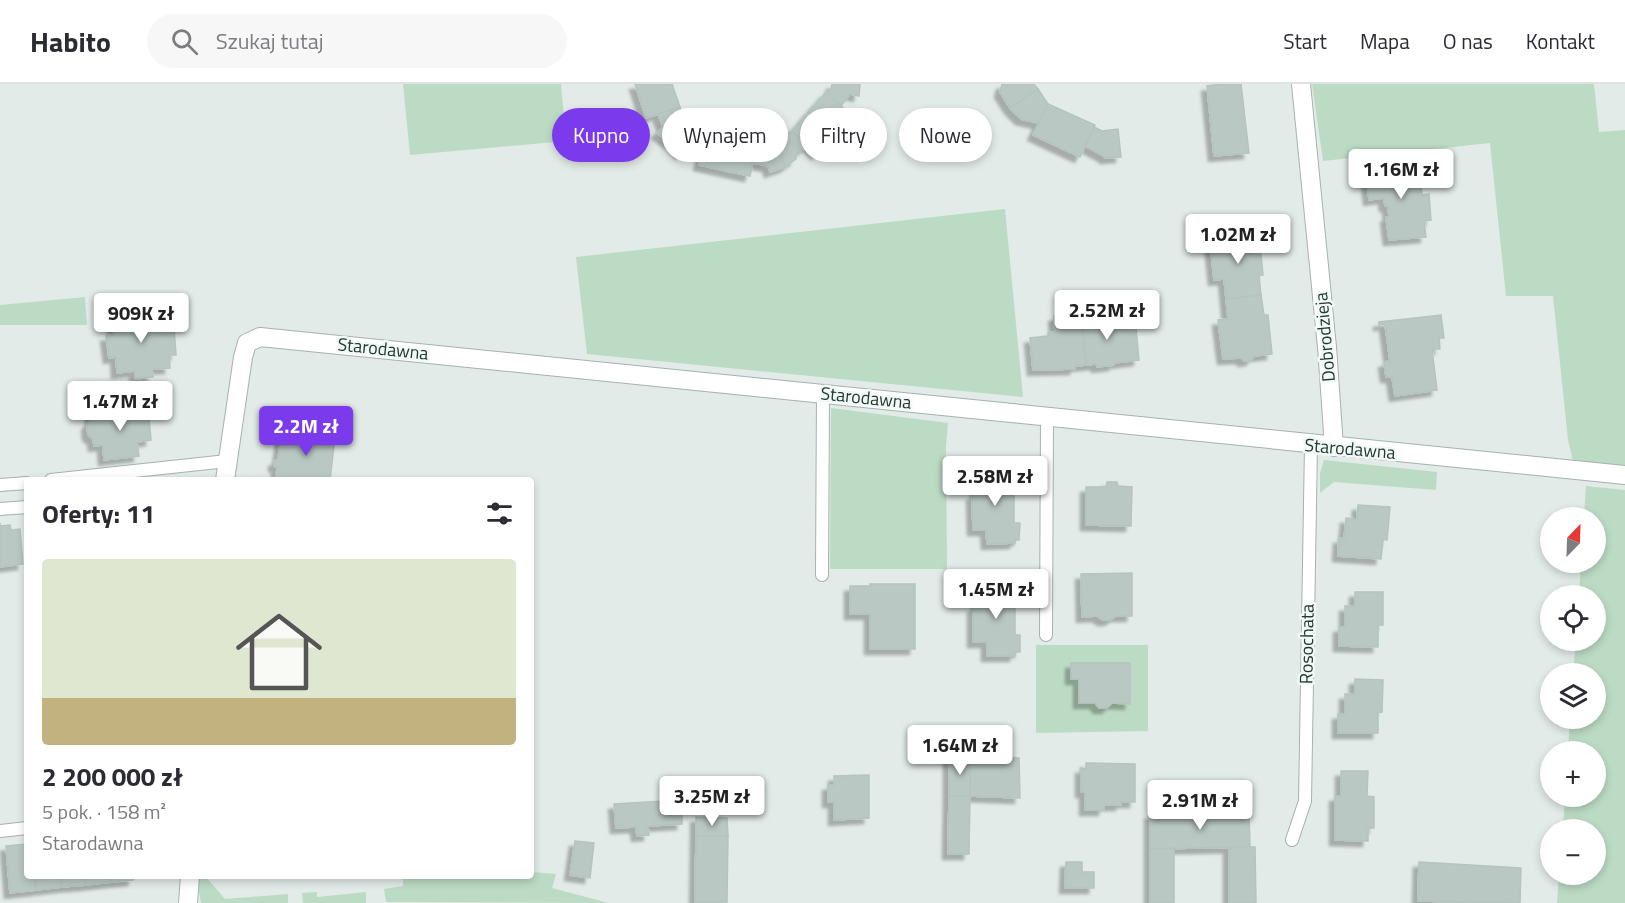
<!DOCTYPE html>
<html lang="pl">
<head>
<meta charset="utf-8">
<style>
	:root { --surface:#fff; --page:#f7f7f7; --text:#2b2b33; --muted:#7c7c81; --line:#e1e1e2; --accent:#7c3aed }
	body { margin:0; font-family:"Titillium Web",sans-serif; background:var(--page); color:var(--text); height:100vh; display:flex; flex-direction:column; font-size:22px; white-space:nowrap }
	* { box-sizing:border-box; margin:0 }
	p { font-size:20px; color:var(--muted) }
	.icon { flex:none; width:33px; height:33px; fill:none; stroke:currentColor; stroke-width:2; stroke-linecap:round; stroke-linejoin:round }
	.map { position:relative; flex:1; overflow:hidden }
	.panel { position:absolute; left:24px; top:393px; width:510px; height:402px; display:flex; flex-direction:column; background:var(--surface); border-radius:6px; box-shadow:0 3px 9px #0003 }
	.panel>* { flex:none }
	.hud { position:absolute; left:552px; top:24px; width:570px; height:54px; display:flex; gap:12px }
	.needle { width:39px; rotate:23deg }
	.fabs { position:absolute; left:1540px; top:423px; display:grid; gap:12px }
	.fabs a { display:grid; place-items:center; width:66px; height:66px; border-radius:50%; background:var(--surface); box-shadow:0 3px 9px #0003; font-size:30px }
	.price { position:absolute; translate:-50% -51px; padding:0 14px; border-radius:6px; background:#fff; color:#222; font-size:20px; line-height:39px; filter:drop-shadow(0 2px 3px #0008) }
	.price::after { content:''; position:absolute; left:50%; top:36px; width:18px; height:14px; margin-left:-9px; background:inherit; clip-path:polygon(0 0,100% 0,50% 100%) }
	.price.current { background:var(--accent); color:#fff }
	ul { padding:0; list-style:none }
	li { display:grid; align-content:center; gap:12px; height:318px; padding:0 18px }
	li+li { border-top:2px solid var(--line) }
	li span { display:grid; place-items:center; height:186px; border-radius:6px; color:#555 }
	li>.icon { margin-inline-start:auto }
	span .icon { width:108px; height:108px; fill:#fffc; stroke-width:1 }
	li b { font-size:26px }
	h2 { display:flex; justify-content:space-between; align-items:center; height:72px; padding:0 18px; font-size:26px }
	.chip { padding:0 21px; border-radius:27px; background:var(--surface); box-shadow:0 3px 9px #0003; font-size:21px; line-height:54px }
	.chip.current { background:var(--accent); color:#fff }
	header { display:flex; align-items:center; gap:36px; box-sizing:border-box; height:84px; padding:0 30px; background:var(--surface); border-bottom:2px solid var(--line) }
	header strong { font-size:28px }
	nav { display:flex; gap:33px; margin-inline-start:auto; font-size:21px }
	.search { width:420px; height:54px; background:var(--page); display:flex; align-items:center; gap:15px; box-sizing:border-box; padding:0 21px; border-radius:33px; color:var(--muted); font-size:22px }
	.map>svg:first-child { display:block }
</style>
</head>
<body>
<header>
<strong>Habito</strong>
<div class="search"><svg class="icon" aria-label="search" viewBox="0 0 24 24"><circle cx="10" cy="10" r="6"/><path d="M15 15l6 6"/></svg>Szukaj tutaj</div>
<nav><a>Start</a><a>Mapa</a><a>O nas</a><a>Kontakt</a></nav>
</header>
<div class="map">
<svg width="1625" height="819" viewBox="0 0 1625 819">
	<defs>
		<filter id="shadow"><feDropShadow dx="-5.5" dy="5.5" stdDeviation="1.5" flood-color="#0004"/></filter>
	</defs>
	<rect width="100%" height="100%" fill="#e2ebe7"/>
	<g fill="#bcdbc4">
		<path d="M403,0h158l5,57 -156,14z"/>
		<path d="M1312,0h282l5,48 26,-2v336l-52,-5 -5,-21 -15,-144h-47l-16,-153 -167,18z"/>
		<path d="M1005,125l18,188 -436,-43 -11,-97z"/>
		<path d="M85,213l2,28h-87v-20z"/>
		<path d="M831,324l117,15 -2,23 1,123h-117z"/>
		<path d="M1324,376l113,12 -1,18 -102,-8 -14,11v-20z"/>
		<path d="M1586,402l39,4v413h-68l2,-28 37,-1v-44l-33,-1 2,-32 31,-1v-44l-28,-1 2,-32 26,-1v-44l-23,-1 3,-32 20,-1v-44l-17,-1 2,-32 15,-1v-44l-12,-1z"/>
		<path d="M1036,561h112v86l-112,2z"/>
		<path d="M531,788l25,2 -4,14 57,15 -223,-1 -2,-13 19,-3v-10h128z"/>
		<path d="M201,792h4l20,23 63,-5v9h-87l-3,-17z"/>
		<path d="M317,808v5l49,-5v11h-63l-1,-10z"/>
	</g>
	<g fill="#bac8c3" stroke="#b5c4bd" stroke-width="1.5" filter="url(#shadow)">
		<path d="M635,0h37l8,23 -34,11z"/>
		<path d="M832,0h28l-1,12 -9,-2 -9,12 -14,-13 4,-4z"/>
		<path d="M1002,0h32l4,5 -28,19 -10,-16z"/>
		<path d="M1222,0h19l8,69 -35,3 -7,-70z"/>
		<path d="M1038,5l10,15 -6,12 -4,7 -17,-4 -11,-11z"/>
		<path d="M826,8l26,24 -35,38 -25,-23z"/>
		<path d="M1048,20l47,21 -15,32 -47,-22z"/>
		<path d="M680,23l1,5 11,9 -21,23 -14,-11 6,-6 -5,-13z"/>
		<path d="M692,37l9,9 6,1 -3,13 -2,3 -12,-3 -9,10 -10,-10z"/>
		<path d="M1094,43l8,4 16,-2 3,28 -16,1 -1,-2 -19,-10z"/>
		<path d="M707,47l50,11 -7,34 -51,-11z"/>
		<path d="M792,47l15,15 -12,10 1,3 -11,8 -9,-27z"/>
		<path d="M776,56l9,27 -15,5 -2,-6 -15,-3 4,-19 6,1z"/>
		<path d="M1419,81l3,30 7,-1 2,26 -7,1 2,16 -37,3 -3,-23h3l-1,-11h-3l-1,-8 -15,2 -3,-30z"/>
		<path d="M1238,150l3,3 18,-2 4,40h-4l2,20 -35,4 -2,-20 -10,1 -4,-39 18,-2 3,-4z"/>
		<path d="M1261,211l3,20h4l4,39 -18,2 -3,4 -7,1 -3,-3 -18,1 -5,-39 10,-1 -2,-20z"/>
		<path d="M147,226l1,7 17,-2 1,13 8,-1 2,28h-7l1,13 -18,1 1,8 -18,2v-8l-18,2 -1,-16 -7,1 -3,-22 8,-1 -2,-15 18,-2 -1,-7z"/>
		<path d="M1109,227l1,15h7v3l19,-1 3,32 -25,3v2l-17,2 -1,-3 -10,1 -5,-51z"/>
		<path d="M1081,230l5,51 -11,1v3l-42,1 -3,-32 18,-2v-3l7,-1 -1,-16z"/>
		<path d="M1441,231l3,23h-5l1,11h-8l5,41 -42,6 -3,-19h-6l-2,-15 6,-1 -5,-37 -6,1v-3z"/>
		<path d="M148,323l3,33 -14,2 2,14 -35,4 -1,-15 -9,1 -1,-7 -5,-4 -1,-10 4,-5 -1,-7z"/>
		<path d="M312,345l12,1 4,7 7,1 -5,42h-54l1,-13 -3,-1v-5l4,-1 3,-23 16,2v-4l10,1v-3z"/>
		<path d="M976,386h34l1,25h3v28h6l-1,17h-4v3l-28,1 -1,-14h-13l-1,-35h4z"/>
		<path d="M1107,398h10l1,4 14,1 -1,39 -45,-1v-38h20z"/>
		<path d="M1358,421l32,2 -3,33 -4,-1 -2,20 -43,-3 1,-18 5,1 2,-21 11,1z"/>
		<path d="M0,439v3l10,-1 1,5 9,-1 3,35 -23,3z"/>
		<path d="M1132,489v43h-16l-6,4h-7l-6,-4 -15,1 -1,-43z"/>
		<path d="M1011,498v25h4v28h5v17h-5v4h-28v-14h-14v-35h4v-24z"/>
		<path d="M870,500h45v65h-45v-35h-20v-28h20z"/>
		<path d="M1355,508h28v33h-5v22l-39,-1v-19h6v-21h10z"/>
		<path d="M1071,579h59v41l-18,-1 -5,5h-8l-4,-5h-16v-24h-8z"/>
		<path d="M1355,595l28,1 -1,32 -4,1v20h-40v-19h7v-20h10z"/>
		<rect x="949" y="673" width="21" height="39"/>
		<path d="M970,673l49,1 1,40 -50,-2z"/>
		<path d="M1086,679l49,1v38h-14v3h-17v5h-19v-18h-4v-24l5,1z"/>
		<path d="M1341,687h27l-1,25 7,1v31h-6v13l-33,-1v-44h6z"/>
		<path d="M869,691v43l-35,2v-18h-6v-17h6v-9z"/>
		<path d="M949,712h21l-1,58h-21z"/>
		<path d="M682,716v24l-34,2 1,9 -12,1 -1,-9 -20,1 -2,-24z"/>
		<path d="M1249,729l1,34 -100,2v-35z"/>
		<path d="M696,733l31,1 1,18h-32z"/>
		<path d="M696,752h32l-1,66h-32z"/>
		<path d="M575,757l19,2 -4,35 -20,-3z"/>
		<path d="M27,760v32h7l2,14 -26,3 -4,-47z"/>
		<path d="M1229,763h26l1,56h-27z"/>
		<path d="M1174,764v55h-24v-54z"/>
		<path d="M1066,778h16v10h12v16h-29z"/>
		<path d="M1419,778l102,6 -1,35 -102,-2z"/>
		<path d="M34,792h26l1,11 -25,3z"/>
		<path d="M60,792h25l1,9 -25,2z"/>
		<path d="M85,792h26v6l-25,3z"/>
		<path d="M111,792h23l-1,4 -22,2z"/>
	</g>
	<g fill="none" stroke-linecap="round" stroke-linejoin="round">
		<defs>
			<g id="lane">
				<path d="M51,396l176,-19"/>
				<path d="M0,401l27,-2"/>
				<path d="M0,425l27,-2"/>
				<path d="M822,491l1,-182"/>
				<path d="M1046,551l1,-219"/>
				<path d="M0,747l27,-3"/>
				<path d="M1292,756l13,-39 6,-356"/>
			</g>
			<g id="street">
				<path d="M1301,0l26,263 7,100"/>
				<path d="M225,396l18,-123 4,-14 13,-6c455,44 910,94 1365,138"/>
				<path d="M188,819l2,-27"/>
			</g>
		</defs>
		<use href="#lane" stroke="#a5b2ae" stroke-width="14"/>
		<use href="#street" stroke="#a5b2ae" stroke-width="20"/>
		<use href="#lane" stroke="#fff" stroke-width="12"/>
		<use href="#street" stroke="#fff" stroke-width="18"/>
	</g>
	<g text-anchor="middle" stroke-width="5" stroke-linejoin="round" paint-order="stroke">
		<g font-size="18" fill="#233a34" stroke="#f2f8f5">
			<text transform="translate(1325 253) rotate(-95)" y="6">Dobrodzieja</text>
			<text transform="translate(383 265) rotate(6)" y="6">Starodawna</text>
			<text transform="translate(866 314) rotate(6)" y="6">Starodawna</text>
			<text transform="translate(1350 365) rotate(5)" y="6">Starodawna</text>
			<text transform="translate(1307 560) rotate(-89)" y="6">Rosochata</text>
		</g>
	</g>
</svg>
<div class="fabs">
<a><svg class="needle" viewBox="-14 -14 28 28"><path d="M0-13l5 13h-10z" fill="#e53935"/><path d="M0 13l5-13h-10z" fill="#7c7c81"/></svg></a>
<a><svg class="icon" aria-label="locate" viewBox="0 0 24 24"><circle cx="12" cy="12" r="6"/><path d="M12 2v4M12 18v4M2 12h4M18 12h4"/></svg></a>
<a><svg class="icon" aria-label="layers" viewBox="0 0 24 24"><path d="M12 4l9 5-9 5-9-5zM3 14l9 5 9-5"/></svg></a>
<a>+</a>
<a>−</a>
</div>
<b class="price" style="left:1401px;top:116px">1.16M zł</b>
<b class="price" style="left:1238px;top:181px">1.02M zł</b>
<b class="price" style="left:1107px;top:257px">2.52M zł</b>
<b class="price" style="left:141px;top:260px">909K zł</b>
<b class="price" style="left:120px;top:348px">1.47M zł</b>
<b class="price current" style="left:306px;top:373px">2.2M zł</b>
<b class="price" style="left:995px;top:423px">2.58M zł</b>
<b class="price" style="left:996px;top:536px">1.45M zł</b>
<b class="price" style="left:960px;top:692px">1.64M zł</b>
<b class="price" style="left:712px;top:743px">3.25M zł</b>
<b class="price" style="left:1200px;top:747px">2.91M zł</b>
<div class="hud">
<a class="chip current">Kupno</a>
<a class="chip">Wynajem</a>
<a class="chip">Filtry</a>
<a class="chip">Nowe</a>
</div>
<section class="panel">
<h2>Oferty: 11<svg class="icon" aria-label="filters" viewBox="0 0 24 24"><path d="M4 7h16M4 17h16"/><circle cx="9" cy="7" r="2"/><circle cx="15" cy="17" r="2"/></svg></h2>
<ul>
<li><span style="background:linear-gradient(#dfe7d0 75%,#c2b280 0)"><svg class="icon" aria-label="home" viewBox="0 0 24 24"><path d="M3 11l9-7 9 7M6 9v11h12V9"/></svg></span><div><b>2 200 000 zł</b><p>5 pok. · 158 m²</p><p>Starodawna</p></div></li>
</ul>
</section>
</div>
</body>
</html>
